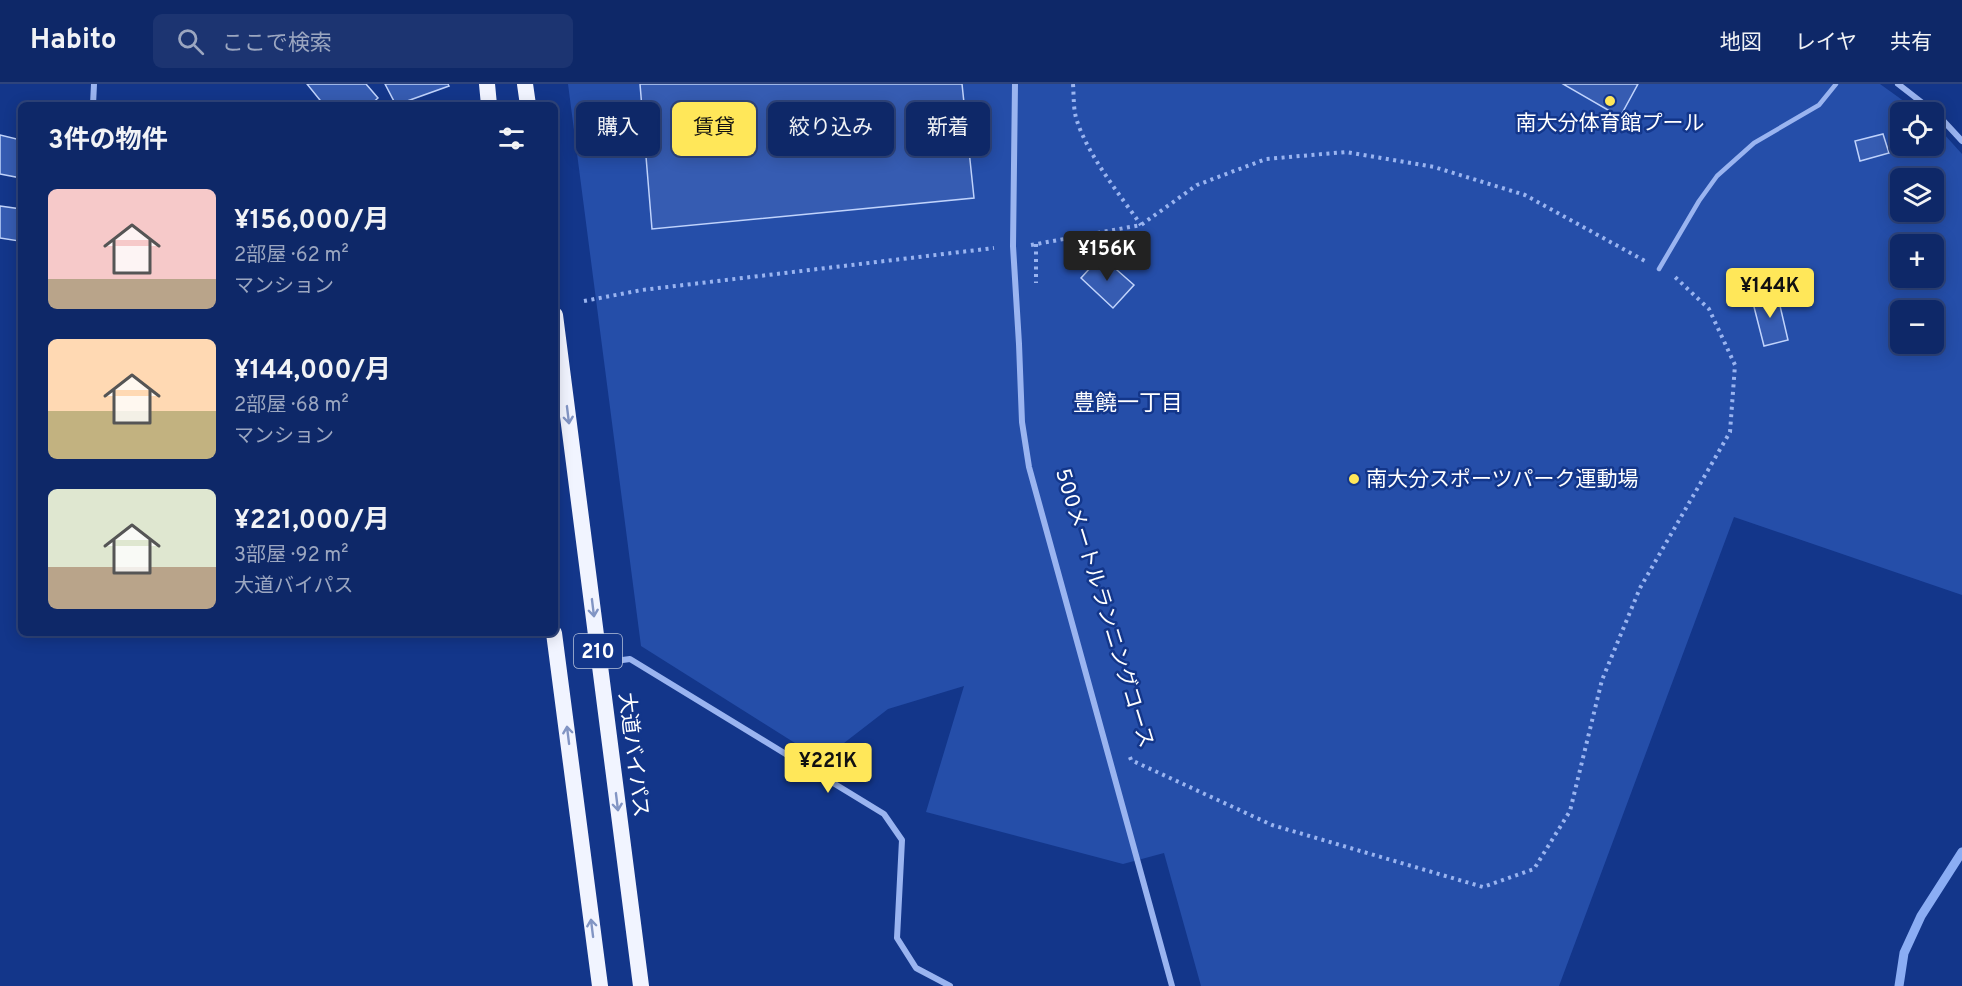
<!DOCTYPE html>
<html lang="ja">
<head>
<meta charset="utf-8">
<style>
	:root { --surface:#0e2868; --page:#1c3471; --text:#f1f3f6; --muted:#9ba6c0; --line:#2e447c; --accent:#ffe759 }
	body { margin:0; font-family:Overpass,"Noto Sans JP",sans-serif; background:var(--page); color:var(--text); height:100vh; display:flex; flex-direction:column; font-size:22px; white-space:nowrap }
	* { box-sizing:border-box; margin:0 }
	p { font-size:20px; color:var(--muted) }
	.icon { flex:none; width:33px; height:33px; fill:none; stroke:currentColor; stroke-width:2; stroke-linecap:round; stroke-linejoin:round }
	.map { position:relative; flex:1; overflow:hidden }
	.sheet { position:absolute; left:18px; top:18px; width:540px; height:534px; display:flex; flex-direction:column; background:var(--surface); border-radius:9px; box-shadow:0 3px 15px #0003,0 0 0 2px var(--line) }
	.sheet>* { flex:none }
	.hud { position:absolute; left:576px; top:18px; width:570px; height:54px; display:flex; gap:12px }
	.buttons { position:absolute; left:1890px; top:18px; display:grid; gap:12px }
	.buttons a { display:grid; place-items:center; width:54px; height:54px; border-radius:9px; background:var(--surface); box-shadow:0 3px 15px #0003,0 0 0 2px var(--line); font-size:30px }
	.price { position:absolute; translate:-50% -51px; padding:0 14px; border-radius:6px; background:var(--accent); color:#111; font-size:20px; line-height:39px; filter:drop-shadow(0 2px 3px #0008) }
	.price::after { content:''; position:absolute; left:50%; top:36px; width:18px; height:14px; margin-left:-9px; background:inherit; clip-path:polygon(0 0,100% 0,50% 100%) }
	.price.current { background:#222; color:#fff }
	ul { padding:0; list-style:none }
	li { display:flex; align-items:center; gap:18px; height:150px; padding:0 30px }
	li span { display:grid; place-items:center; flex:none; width:168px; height:120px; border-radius:9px; color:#555 }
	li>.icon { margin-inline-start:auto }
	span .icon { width:72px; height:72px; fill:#fffc; stroke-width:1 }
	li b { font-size:26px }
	h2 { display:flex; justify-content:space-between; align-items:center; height:72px; padding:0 30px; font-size:26px }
	.chip { padding:0 21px; border-radius:9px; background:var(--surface); box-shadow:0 3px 15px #0003,0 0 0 2px var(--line); font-size:21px; line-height:54px }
	.chip.current { background:var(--accent); color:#111 }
	header { display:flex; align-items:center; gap:36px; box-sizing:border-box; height:84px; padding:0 30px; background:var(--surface); border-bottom:2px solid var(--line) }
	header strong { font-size:28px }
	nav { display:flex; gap:33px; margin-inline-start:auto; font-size:21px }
	.search { width:420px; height:54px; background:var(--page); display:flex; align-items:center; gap:15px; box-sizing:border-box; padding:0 21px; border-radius:9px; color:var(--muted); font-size:22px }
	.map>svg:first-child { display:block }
</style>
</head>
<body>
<header>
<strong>Habito</strong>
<div class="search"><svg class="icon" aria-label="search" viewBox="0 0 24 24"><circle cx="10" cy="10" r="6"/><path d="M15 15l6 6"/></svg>ここで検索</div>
<nav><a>地図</a><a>レイヤ</a><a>共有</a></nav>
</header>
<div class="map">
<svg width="1962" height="902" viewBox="0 0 1962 902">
	<rect width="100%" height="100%" fill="#13368a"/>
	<path fill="#254ea9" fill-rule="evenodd" d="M568,0h1312l39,28h-19v34h34v-23l28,31v441l-228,-78 -175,469h-358l-37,-133 -41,11 -197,-52 38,-126 -76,23 -66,51 -181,-114zM1900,94h34v34h-34zM1900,160h34v34h-34zM1900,226h34v34h-34z"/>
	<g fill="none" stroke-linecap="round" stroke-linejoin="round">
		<path stroke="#8badf4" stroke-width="9" d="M1899,902l5,-33 17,-37 41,-64"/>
	</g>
	<g fill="#365cb2" stroke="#c0d3fc" stroke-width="1.5">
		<path d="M307,0h59l12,14 -8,7h-46z"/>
		<path d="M385,0h63l1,2 -53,19z"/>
		<path d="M640,0h322l12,114 -322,31z"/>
		<path d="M1563,0h75l-18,33z"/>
		<path d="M1883,50l6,19 -29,8 -5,-20z"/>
		<path d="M0,51l21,5v38l-21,-4z"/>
		<path d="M0,122l21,3 -2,32 -19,-3z"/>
		<path d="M1101,172l33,29 -21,23 -32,-30z"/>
		<path d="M1777,209l11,47 -24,6 -12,-47z"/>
	</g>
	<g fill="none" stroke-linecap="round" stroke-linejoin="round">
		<g stroke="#9ab4f0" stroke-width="4" stroke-dasharray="3 4.5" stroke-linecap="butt">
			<path d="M1073,0c1,13 0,25 4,37 12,36 43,74 64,104"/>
			<path d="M1036,160v39"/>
			<path d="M1031,161l110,-20 56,-40 69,-26 80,-7 88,15 91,28 120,66"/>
			<path d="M584,217l58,-11 352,-42"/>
			<path d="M1130,673l1,3 141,65 211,62 51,-18 36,-58 32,-131 38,-92 90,-156 5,-67 -26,-56 -34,-32"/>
		</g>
		<path stroke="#9ab4f0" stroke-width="4.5" d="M1659,185l40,-68 18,-25 37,-33 65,-38 17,-21"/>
		<g stroke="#9ab4f0" stroke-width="6">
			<path d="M1015,0l-2,162 6,98 3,78 7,45 143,519"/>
			<path d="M1898,0l40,31 24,26"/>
			<path d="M93,21l1,-21"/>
			<path d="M600,579l30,-4 254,155 18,26 -5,98 19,30 34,18"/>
		</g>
		<g stroke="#f1f4ff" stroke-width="16">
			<path d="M487,0l2,21"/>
			<path d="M525,0l3,21"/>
			<path d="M555,231l86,671"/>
			<path d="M554,549l46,353"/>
		</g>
	</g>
	<defs><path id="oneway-shaft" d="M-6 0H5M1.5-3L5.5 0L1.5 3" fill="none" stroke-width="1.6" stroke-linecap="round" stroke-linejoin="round" transform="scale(1.5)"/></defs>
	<g stroke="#8295c4">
		<use href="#oneway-shaft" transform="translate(568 331) rotate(83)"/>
		<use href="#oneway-shaft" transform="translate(593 524) rotate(83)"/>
		<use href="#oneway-shaft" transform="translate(568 651) rotate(-97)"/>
		<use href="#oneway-shaft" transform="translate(617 718) rotate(83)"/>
		<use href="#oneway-shaft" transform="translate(592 844) rotate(-97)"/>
	</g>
	<g fill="#ffe759" stroke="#13368a" stroke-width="2">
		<circle cx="1610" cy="17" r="6"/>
		<circle cx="1354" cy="395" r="6"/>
	</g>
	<g text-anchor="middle" stroke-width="5" stroke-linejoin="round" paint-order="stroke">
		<rect fill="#13368a" stroke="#b8c3dc" stroke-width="1.5" x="574" y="550" width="48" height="34" rx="4.5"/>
		<g font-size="20" font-weight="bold" fill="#fff">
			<text x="598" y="574">210</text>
		</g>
		<g font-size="21" fill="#fff" stroke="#13368a">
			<text x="1610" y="46">南大分体育館プール</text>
			<text x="1366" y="402" text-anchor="start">南大分スポーツパーク運動場</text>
		</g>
		<g font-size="21" fill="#fff" stroke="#13368a">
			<text transform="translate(1105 524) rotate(73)" y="7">500メートルランニングコース</text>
			<text transform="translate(634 671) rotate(83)" y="7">大道バイパス</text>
		</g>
		<g font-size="22" fill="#fff" stroke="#13368a">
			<text x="1128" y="326">豊饒一丁目</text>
		</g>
	</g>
</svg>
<div class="buttons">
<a><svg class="icon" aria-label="locate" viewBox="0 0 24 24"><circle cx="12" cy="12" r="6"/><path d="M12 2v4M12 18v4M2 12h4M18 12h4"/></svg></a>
<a><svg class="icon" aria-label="layers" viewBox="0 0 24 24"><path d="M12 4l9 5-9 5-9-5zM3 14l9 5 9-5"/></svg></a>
<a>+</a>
<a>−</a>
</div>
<b class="price current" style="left:1107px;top:198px">¥156K</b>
<b class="price" style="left:1770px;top:235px">¥144K</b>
<b class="price" style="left:828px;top:710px">¥221K</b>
<div class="hud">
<a class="chip">購入</a>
<a class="chip current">賃貸</a>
<a class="chip">絞り込み</a>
<a class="chip">新着</a>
</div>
<section class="sheet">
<h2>3件の物件<svg class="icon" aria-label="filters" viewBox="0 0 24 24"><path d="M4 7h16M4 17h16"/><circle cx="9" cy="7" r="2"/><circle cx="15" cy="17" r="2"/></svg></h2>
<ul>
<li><span style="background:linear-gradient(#f6c9c9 75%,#b9a48a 0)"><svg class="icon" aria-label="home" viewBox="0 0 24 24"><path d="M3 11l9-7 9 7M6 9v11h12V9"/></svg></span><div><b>¥156,000/月</b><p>2部屋 · 62 m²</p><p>マンション</p></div></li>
<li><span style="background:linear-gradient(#ffd9b3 60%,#c2b280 0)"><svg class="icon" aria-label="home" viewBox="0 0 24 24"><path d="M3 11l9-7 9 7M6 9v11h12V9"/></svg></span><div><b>¥144,000/月</b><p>2部屋 · 68 m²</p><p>マンション</p></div></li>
<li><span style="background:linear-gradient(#dfe7d0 65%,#b9a48a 0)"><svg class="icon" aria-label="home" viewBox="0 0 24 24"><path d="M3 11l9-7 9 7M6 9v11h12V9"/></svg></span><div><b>¥221,000/月</b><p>3部屋 · 92 m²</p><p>大道バイパス</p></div></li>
</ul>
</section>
</div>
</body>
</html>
